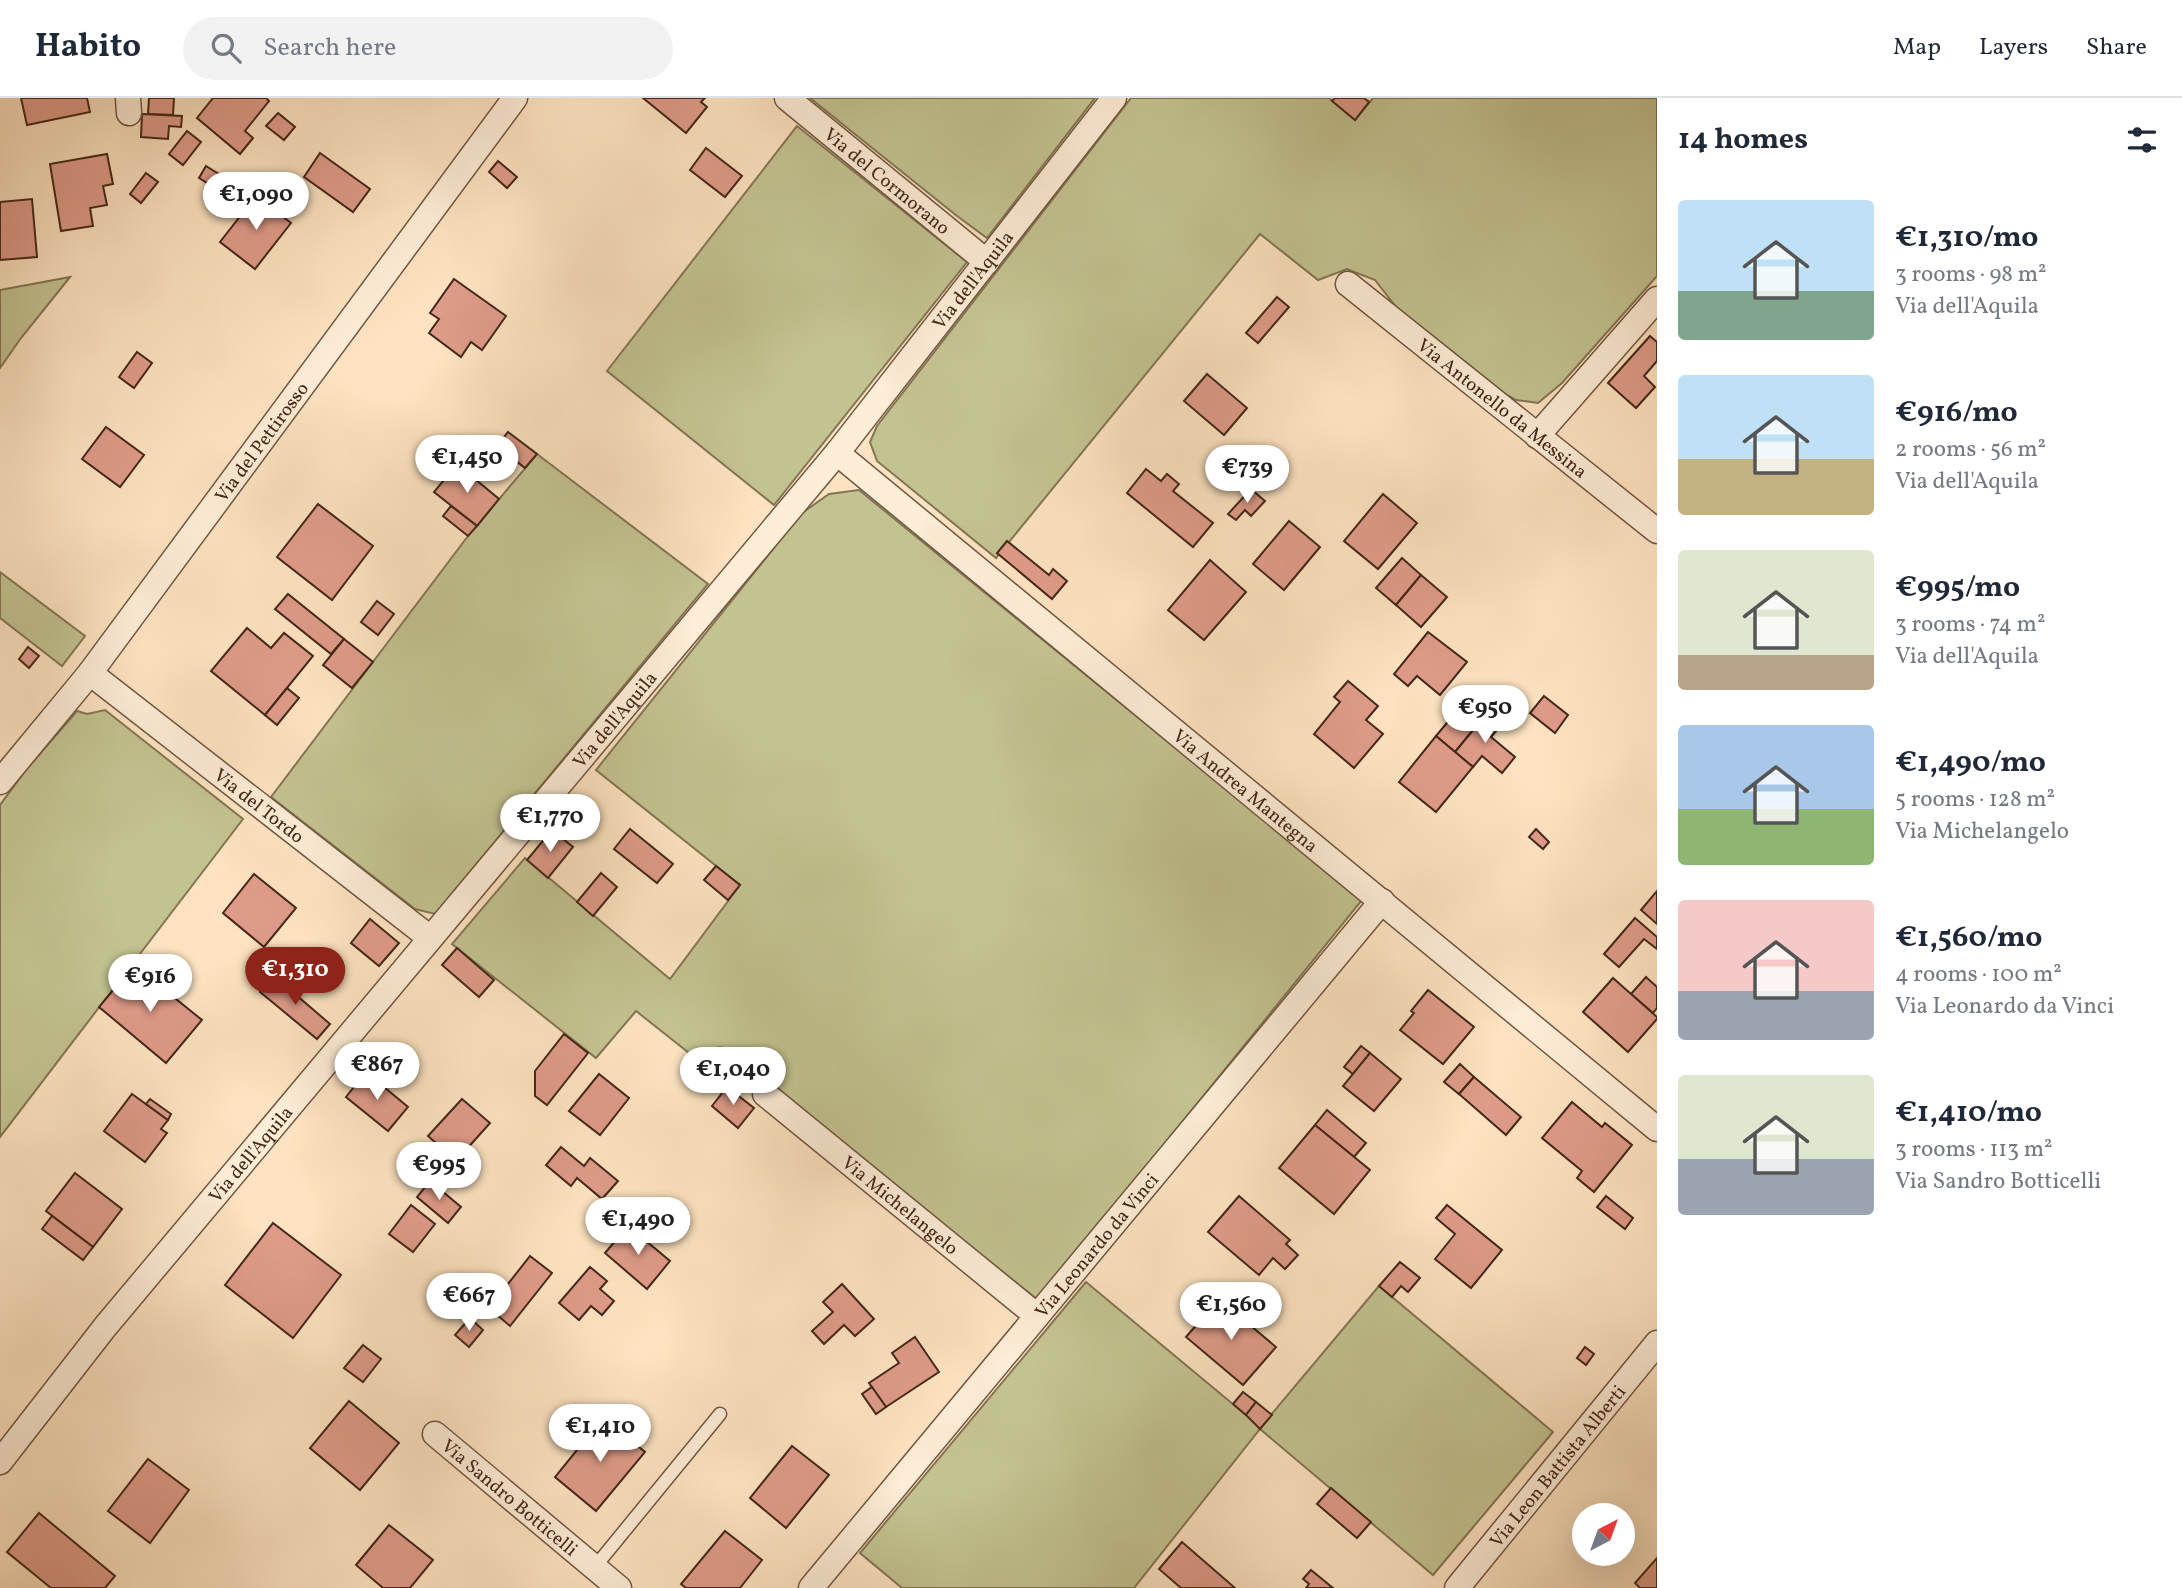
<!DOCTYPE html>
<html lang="en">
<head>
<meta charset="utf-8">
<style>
	:root { --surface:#fff; --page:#f2f2f3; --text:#1f2937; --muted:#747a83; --line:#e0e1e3; --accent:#8f2418 }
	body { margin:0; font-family:Vollkorn,serif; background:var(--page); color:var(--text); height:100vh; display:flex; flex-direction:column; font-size:26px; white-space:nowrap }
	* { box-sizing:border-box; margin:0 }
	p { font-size:23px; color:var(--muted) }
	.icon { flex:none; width:38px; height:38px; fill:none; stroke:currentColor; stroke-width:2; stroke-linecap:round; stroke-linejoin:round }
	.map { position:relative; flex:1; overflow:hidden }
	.sheet { display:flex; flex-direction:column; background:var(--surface); width:525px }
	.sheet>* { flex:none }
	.needle { width:46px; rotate:41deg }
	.buttons { position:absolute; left:1572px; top:1405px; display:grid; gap:14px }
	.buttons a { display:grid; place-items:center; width:63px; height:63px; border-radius:50%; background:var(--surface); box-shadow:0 7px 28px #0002; font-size:35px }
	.price { position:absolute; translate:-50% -60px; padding:0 16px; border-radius:24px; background:#fff; color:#222; font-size:23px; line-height:46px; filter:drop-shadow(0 2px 4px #0008) }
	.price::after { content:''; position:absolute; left:50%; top:42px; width:21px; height:16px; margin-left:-10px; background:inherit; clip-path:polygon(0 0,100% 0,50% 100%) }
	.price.on { background:var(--accent); color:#fff }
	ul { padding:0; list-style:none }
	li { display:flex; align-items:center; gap:21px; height:175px; padding:0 21px }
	li span { display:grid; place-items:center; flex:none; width:196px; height:140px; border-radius:7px; color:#555 }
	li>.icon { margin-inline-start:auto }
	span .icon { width:84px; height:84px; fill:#fffc; stroke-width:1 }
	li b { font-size:30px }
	h2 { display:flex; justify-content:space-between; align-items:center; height:84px; padding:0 21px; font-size:30px }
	header { display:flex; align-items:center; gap:42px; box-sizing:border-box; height:98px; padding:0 35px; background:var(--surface); border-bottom:2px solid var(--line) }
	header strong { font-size:33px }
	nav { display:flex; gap:38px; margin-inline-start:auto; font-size:24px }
	.search { width:490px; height:63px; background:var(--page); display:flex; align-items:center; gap:18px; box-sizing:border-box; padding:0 24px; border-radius:38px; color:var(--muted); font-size:26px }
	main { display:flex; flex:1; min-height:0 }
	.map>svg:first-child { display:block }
</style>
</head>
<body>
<header>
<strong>Habito</strong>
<div class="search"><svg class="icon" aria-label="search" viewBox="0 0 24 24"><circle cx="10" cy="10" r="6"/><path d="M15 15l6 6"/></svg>Search here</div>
<nav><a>Map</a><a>Layers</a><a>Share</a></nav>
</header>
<main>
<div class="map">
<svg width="1657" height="1490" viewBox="0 0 1657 1490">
	<rect width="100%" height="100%" fill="#fde3c1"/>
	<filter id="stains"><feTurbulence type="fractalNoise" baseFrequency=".00286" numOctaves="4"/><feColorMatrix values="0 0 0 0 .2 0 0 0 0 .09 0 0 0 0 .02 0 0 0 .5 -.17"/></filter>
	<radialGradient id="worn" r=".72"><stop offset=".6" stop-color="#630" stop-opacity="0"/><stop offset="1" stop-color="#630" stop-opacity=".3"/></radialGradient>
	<g fill="#c3c391" stroke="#847554" stroke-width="2">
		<path d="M810,0h285l-108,140 -30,-22z"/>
		<path d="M1131,0h198l26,22 18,-22h284v178l-95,107 -24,20 -22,-3 -23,-13 -93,-75 -25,-32 -28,-11 -29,11 -58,-46 -264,324 -119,-97 -7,-19 7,-16z"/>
		<path d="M797,28l170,136 -193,243 -167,-134z"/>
		<path d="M70,179l-49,61 -21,30v-78z"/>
		<path d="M537,356l171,130 -273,330 -20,-5 -144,-112 197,-261z"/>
		<path d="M859,392l503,410 -324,400 -317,-253 -32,6 -53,-42 -40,47 -144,-114 73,-86 145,121 70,-94 -144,-115 206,-257 27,-19z"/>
		<path d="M0,474l85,64 -23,30 -62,-48z"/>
		<path d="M105,612l138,109 -243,318v-332l26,-35 51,-59 10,3z"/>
		<path d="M1086,1184l160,133 14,13 119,-142 174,146 -120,143 -173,-146 -126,159h-232l-42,-35z"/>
	</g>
	<g fill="#df9b89" stroke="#442718" stroke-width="2">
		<path d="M21,0h66l3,14 -63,13z"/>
		<path d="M149,0h25l-1,17 -25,-1z"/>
		<path d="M213,0h53l3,3 -24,30 8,7 -13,16 -43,-36z"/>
		<path d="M643,0h62l-4,4 6,5 -21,26z"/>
		<path d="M1335,0h29l5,4 -14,18 -23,-19z"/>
		<path d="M278,15l17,14 -11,13 -18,-14z"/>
		<path d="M142,16l40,2 -1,11 -12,-1 -1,13 -27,-2z"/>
		<path d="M187,33l14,11 -18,23 -14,-11z"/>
		<path d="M706,50l36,28 -17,21 -35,-27z"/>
		<path d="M320,55l50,36 -17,23 -49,-35z"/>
		<path d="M107,56l6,30 -10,2 4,19 -17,3 3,18 -32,5 -11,-67z"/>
		<path d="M498,63l19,16 -10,11 -18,-16z"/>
		<path d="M206,68l21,13 -7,12 -21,-13z"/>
		<path d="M146,75l12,9 -17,21 -11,-9z"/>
		<path d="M256,98l35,27 -36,46 -35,-27z"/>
		<path d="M32,101l5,58 -37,3v-58z"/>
		<path d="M454,181l52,37 -24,34 -11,-8 -10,15 -32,-24 10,-14 -9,-6z"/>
		<path d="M1277,199l12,10 -31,36 -12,-10z"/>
		<path d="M1650,238l7,6v19l-13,15 11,11 -19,21 -28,-25z"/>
		<path d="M137,254l15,11 -18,25 -15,-11z"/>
		<path d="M1207,276l40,34 -23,27 -40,-34z"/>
		<path d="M106,329l38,28 -24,32 -38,-28z"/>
		<path d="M508,334l29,22 -12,14 -28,-22z"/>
		<path d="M457,366l42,35 -22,27 -43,-34z"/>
		<path d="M1146,371l15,12 6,-7 12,10 -6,7 40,32 -20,24 -66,-54z"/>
		<path d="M1251,391l14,12 -14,15 -6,-6 -9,10 -8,-6z"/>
		<path d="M1383,396l34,29 -39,46 -34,-28z"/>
		<path d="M318,406l55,42 -41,54 -55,-43z"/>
		<path d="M451,408l26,20 -9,10 -25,-20z"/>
		<path d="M1289,423l31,26 -36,43 -31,-26z"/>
		<path d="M1007,443l42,34 4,-6 14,12 -15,18 -55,-46z"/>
		<path d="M1402,460l19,17 -25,30 -20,-17z"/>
		<path d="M1210,462l36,32 -42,48 -36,-30z"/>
		<path d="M1421,477l26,22 -26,30 -25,-22z"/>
		<path d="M288,496l56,45 -13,15 -56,-45z"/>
		<path d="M377,503l17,13 -16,21 -17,-13z"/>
		<path d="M247,530l24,20 13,-15 29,23 -48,59 -54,-44z"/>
		<path d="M1428,534l39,30 -27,33 -23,-19 -9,10 -14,-12z"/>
		<path d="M344,541l29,23 -21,26 -29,-23z"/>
		<path d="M28,549l11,9 -10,12 -10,-9z"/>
		<path d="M1348,583l30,25 -12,14 17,14 -29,34 -40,-34 26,-32 -6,-5z"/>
		<path d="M287,590l12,10 -22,27 -12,-10z"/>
		<path d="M1476,590l18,16 -39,48 -19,-16z"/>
		<path d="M1544,598l24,19 -13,18 -25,-20z"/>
		<path d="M1488,614l14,12 -11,13 24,20 -13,16 -20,-17 -9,11 -18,-15z"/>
		<path d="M1436,638l37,31 -37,45 -37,-30z"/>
		<path d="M630,731l43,35 -16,19 -43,-34z"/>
		<path d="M1536,731l13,13 -6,7 -14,-12z"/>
		<path d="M552,732l21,17 -25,31 -21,-18z"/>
		<path d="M716,768l24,19 -12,15 -24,-20z"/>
		<path d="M601,775l16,14 -24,29 -16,-14z"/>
		<path d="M254,776l42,34 -32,39 -41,-34z"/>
		<path d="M1657,793v33l-16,-14z"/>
		<path d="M1635,820l22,19v12l-13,-10 -25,28 -15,-13z"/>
		<path d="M370,821l29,24 -20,23 -28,-23z"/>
		<path d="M457,850l37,32 -15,17 -37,-32z"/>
		<path d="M134,867l68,55 -36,43 -67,-56z"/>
		<path d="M274,878l56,48 -13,15 -57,-47z"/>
		<path d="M1646,879l11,10v21l-4,5 -22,-19z"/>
		<path d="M1613,880l44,39v2l-29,33 -45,-40z"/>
		<path d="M1428,892l46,37 -31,37 -43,-34 14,-17 -3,-2z"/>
		<path d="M564,936l24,19 -41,52 -12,-9v-25z"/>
		<path d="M1361,948l9,7 -17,21 -9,-7z"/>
		<path d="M1370,955l31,26 -27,32 -31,-25z"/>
		<path d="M1460,966l14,13 -15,17 -15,-12z"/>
		<path d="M366,974l42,35 -20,24 -42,-34z"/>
		<path d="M599,976l30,24 -29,37 -31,-24z"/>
		<path d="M1474,979l47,40 -15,18 -47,-41z"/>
		<path d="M727,989l27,21 -16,20 -26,-22z"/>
		<path d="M132,996l36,26 -7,9 6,4 -22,29 -41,-31z"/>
		<path d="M150,1001l21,15 -3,6 -22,-16z"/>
		<path d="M462,1001l28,24 -34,38 -28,-25z"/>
		<path d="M1572,1004l30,25 3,-4 27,22 -38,47 -17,-14 5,-7 -40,-33z"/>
		<path d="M1327,1012l39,33 -12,14 -39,-32z"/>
		<path d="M1315,1027l55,45 -36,44 -55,-46z"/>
		<path d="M561,1049l23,19 6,-8 28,23 -16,18 -25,-21 -6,8 -25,-21z"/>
		<path d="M75,1075l47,36 -29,38 -47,-36z"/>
		<path d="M430,1083l31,26 -13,16 -31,-26z"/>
		<path d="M1239,1098l51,44 -4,4 12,11 -13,14 -12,-11 -14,17 -51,-43z"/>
		<path d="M1606,1098l27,22 -8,11 -28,-22z"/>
		<path d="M411,1107l24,19 -22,28 -24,-18z"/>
		<path d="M1447,1107l55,45 -31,38 -36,-29 20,-25 -19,-16z"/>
		<path d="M52,1118l41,31 -10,13 -41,-31z"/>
		<path d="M273,1125l68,52 -48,63 -68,-53z"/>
		<path d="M628,1128l42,35 -23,28 -42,-36z"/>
		<path d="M530,1158l22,17 -42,53 -21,-18z"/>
		<path d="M1400,1164l20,16 -12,14 -7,-6 -9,11 -13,-11z"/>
		<path d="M590,1169l17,14 -7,8 14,12 -12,14 -11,-9 -12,14 -20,-17z"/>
		<path d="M842,1186l32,35 -19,17 -11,-11 -20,19 -12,-13 21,-19 -10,-10z"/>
		<path d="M1219,1201l57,48 -33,38 -57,-48z"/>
		<path d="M470,1220l13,12 -14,17 -14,-12z"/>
		<path d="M915,1239l24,35 -53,35 -17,-24 30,-20 -7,-10z"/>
		<path d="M363,1247l18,14 -18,23 -19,-14z"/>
		<path d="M1585,1249l9,7 -8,11 -9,-7z"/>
		<path d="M872,1289l14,20 -10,7 -14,-20z"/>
		<path d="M1243,1294l13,10 -10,13 -13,-11z"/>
		<path d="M349,1303l50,42 -39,47 -50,-42z"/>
		<path d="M1256,1304l16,13 -12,14 -14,-14z"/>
		<path d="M603,1320l42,34 -49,59 -41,-34z"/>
		<path d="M792,1348l37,29 -43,53 -36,-30z"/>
		<path d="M148,1361l41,31 -39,53 -42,-32z"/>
		<path d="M1331,1390l40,34 -14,16 -40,-34z"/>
		<path d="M39,1415l76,63 -10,12h-54l-44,-36z"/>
		<path d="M389,1427l44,35 -23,28h-27l-27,-23z"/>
		<path d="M725,1433l37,29 -22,28h-54l-5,-4z"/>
		<path d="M1182,1444l53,46h-54l-22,-19z"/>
		<path d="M1657,1460v30h-17l-5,-5z"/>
		<path d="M1311,1472l22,18h-27l3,-4 -6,-5z"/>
	</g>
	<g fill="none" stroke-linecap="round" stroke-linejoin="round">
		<defs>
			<path id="lane" d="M594,1470l126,-154"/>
			<g id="street">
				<path d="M128,0l1,15"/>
				<path id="s1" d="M787,0l200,164"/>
				<path id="s2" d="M1348,186l309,247"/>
				<path d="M1537,338l120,-137"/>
				<path id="s3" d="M837,355l820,676"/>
				<path id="s4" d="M90,575l340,265"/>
				<path id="s5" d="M0,684l90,-109 425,-575"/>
				<path id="s6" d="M765,996l272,222"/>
				<path id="s7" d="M435,1336l184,154"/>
				<path id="s8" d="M0,1364l105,-135 732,-874 277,-355"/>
				<path id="s9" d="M811,1490l571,-687"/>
				<path id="s10" d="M1457,1490l200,-245"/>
			</g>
		</defs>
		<use href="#lane" stroke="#725642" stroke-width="15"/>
		<use href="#street" stroke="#725642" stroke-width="27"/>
		<use href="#lane" stroke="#feedd7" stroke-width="12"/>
		<use href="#street" stroke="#feedd7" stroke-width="24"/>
	</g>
	<g text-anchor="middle" stroke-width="7" stroke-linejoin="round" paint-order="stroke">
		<g font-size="19" fill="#442718" stroke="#feedd7">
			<text dy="7" stroke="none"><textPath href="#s1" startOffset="130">Via del Cormorano</textPath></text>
			<text dy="7" stroke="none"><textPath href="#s8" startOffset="1531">Via dell'Aquila</textPath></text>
			<text dy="7" stroke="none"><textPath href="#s2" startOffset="198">Via Antonello da Messina</textPath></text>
			<text dy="7" stroke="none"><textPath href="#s5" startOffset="429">Via del Pettirosso</textPath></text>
			<text dy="7" stroke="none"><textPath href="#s8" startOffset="964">Via dell'Aquila</textPath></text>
			<text dy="7" stroke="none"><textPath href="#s3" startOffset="530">Via Andrea Mantegna</textPath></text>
			<text dy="7" stroke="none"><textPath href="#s4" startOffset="215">Via del Tordo</textPath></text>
			<text dy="7" stroke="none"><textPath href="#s8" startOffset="397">Via dell'Aquila</textPath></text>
			<text dy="7" stroke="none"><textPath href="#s6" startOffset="175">Via Michelangelo</textPath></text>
			<text dy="7" stroke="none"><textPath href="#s9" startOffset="446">Via Leonardo da Vinci</textPath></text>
			<text dy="7" stroke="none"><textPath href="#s10" startOffset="158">Via Leon Battista Alberti</textPath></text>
			<text dy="7" stroke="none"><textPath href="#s7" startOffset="98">Via Sandro Botticelli</textPath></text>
		</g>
	</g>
	<rect width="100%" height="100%" filter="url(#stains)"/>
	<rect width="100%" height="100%" fill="url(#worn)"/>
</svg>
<div class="buttons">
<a><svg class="needle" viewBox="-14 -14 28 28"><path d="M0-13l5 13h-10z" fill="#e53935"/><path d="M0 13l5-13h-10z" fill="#747a83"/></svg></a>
</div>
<b class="price" style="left:256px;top:134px">€1,090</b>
<b class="price" style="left:467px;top:397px">€1,450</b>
<b class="price" style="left:1247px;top:407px">€739</b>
<b class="price" style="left:1485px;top:647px">€950</b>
<b class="price" style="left:550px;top:756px">€1,770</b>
<b class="price on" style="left:295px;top:909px">€1,310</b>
<b class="price" style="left:150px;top:916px">€916</b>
<b class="price" style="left:377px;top:1004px">€867</b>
<b class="price" style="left:733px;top:1009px">€1,040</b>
<b class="price" style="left:439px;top:1104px">€995</b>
<b class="price" style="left:638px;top:1159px">€1,490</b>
<b class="price" style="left:469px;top:1235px">€667</b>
<b class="price" style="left:1231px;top:1244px">€1,560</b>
<b class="price" style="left:600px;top:1366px">€1,410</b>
</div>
<section class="sheet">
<h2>14 homes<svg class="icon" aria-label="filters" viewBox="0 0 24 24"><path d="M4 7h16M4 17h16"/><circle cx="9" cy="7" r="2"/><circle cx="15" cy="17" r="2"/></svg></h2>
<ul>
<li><span style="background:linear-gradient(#bfe0f5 65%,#7fa58c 0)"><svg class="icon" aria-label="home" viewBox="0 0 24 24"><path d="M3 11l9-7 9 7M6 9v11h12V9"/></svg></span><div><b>€1,310/mo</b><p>3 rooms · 98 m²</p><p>Via dell'Aquila</p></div></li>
<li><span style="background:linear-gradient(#bfe0f5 60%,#c2b280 0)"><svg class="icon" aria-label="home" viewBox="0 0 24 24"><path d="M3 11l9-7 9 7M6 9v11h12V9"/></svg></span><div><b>€916/mo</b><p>2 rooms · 56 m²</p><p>Via dell'Aquila</p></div></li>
<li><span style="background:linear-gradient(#dfe7d0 75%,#b9a48a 0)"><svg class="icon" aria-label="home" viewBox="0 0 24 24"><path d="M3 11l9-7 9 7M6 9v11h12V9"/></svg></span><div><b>€995/mo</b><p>3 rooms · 74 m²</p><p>Via dell'Aquila</p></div></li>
<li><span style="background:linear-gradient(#a9c7e8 60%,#8fb573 0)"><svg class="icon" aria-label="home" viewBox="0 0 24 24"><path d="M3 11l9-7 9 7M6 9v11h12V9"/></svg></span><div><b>€1,490/mo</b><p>5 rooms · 128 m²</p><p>Via Michelangelo</p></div></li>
<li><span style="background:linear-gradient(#f6c9c9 65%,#9aa5b1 0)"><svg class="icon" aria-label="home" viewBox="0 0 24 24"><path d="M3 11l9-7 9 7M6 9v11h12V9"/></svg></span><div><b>€1,560/mo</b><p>4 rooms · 100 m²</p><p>Via Leonardo da Vinci</p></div></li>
<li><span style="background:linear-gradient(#dfe7d0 60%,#9aa5b1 0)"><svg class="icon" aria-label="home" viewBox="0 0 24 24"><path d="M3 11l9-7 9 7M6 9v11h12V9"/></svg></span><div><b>€1,410/mo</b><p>3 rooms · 113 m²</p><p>Via Sandro Botticelli</p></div></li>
</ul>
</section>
</main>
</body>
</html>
